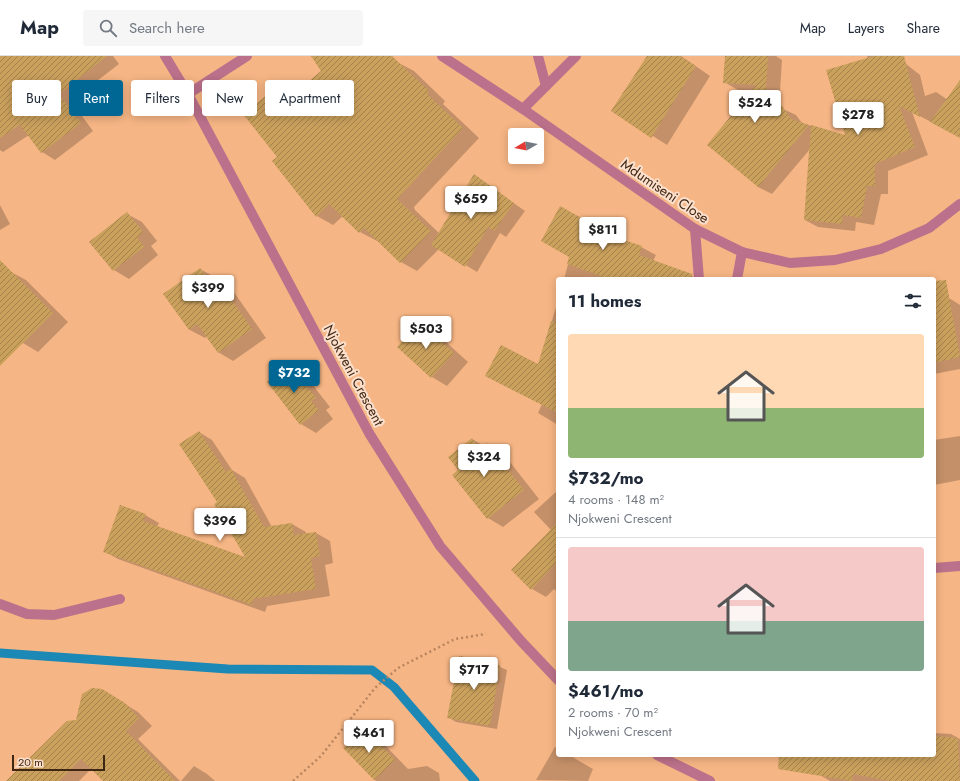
<!DOCTYPE html>
<html lang="en">
<head>
<meta charset="utf-8">
<style>
	:root { --surface:#fff; --page:#f6f6f7; --text:#1f2937; --muted:#747a83; --line:#e0e1e3; --accent:#006795 }
	body { margin:0; font-family:Jost,sans-serif; background:var(--page); color:var(--text); height:100vh; display:flex; flex-direction:column; font-size:15px; white-space:nowrap }
	* { box-sizing:border-box; margin:0 }
	p { font-size:13px; color:var(--muted) }
	.icon { flex:none; width:22px; height:22px; fill:none; stroke:currentColor; stroke-width:2; stroke-linecap:round; stroke-linejoin:round }
	.map { position:relative; flex:1; overflow:hidden }
	.side { position:absolute; left:556px; top:221px; width:380px; height:480px; display:flex; flex-direction:column; background:var(--surface); border-radius:4px; box-shadow:0 2px 10px #0003 }
	.side>* { flex:none }
	.guide { position:absolute; left:12px; top:24px; width:380px; height:36px; display:flex; gap:8px }
	.needle { width:26px; rotate:260deg }
	.buttons { position:absolute; left:508px; top:72px; display:grid; gap:8px }
	.buttons a { display:grid; place-items:center; width:36px; height:36px; border-radius:4px; background:var(--surface); box-shadow:0 2px 10px #0003; font-size:20px }
	.scale { position:absolute; left:12px; bottom:10px; width:93px; box-sizing:border-box; padding-left:4px; border:2px solid #402713; border-top:0; font-size:11px; line-height:14px; white-space:nowrap; color:#402713; -webkit-text-stroke:3px #fbe0cd; paint-order:stroke }
	.price { position:absolute; translate:-50% -34px; padding:0 9px; border-radius:4px; background:#fff; color:#222; font-size:13px; line-height:26px; filter:drop-shadow(0 1px 2px #0008) }
	.price::after { content:''; position:absolute; left:50%; top:24px; width:12px; height:9px; margin-left:-6px; background:inherit; clip-path:polygon(0 0,100% 0,50% 100%) }
	.price.on { background:var(--accent); color:#fff }
	ul { padding:0; list-style:none }
	li { display:grid; align-content:center; gap:8px; height:212px; padding:0 12px }
	li+li { border-top:1px solid var(--line) }
	li span { display:grid; place-items:center; height:124px; border-radius:4px; color:#555 }
	li>.icon { margin-inline-start:auto }
	span .icon { width:72px; height:72px; fill:#fffc; stroke-width:1 }
	li b { font-size:17px }
	h2 { display:flex; justify-content:space-between; align-items:center; height:48px; padding:0 12px; font-size:17px }
	.chip { padding:0 14px; border-radius:4px; background:var(--surface); box-shadow:0 2px 10px #0003; font-size:14px; line-height:36px }
	.chip.on { background:var(--accent); color:#fff }
	header { display:flex; align-items:center; gap:24px; box-sizing:border-box; height:56px; padding:0 20px; background:var(--surface); border-bottom:1px solid var(--line) }
	header strong { font-size:19px }
	nav { display:flex; gap:22px; margin-inline-start:auto; font-size:14px }
	.search { width:280px; height:36px; background:var(--page); display:flex; align-items:center; gap:10px; box-sizing:border-box; padding:0 14px; border-radius:4px; color:var(--muted); font-size:15px }
	.map>svg:first-child { display:block }
</style>
</head>
<body>
<header>
<strong>Map</strong>
<div class="search"><svg class="icon" aria-label="search" viewBox="0 0 24 24"><circle cx="10" cy="10" r="6"/><path d="M15 15l6 6"/></svg>Search here</div>
<nav><a>Map</a><a>Layers</a><a>Share</a></nav>
</header>
<div class="map">
<svg width="960" height="725" viewBox="0 0 960 725">
	<defs>
		<pattern id="building-hatch" width="6" height="6" patternUnits="userSpaceOnUse"><rect width="6" height="6" fill="#caa05d"/><path d="M-1 1l2-2M0 6l6-6M5 7l2-2" fill="none" stroke="#a5824c"/></pattern>
	</defs>
	<rect width="100%" height="100%" fill="#f6b584"/>
	<g fill="#0003">
		<path d="M0,0h113l6,8 -48,37 22,30 -38,29 -13,-8 -13,-17 -26,17 -3,-2z"/>
		<path d="M312,0h80l5,6 17,9 31,30 -2,3 36,34 -65,69 1,3 24,23 35,-58 51,36 -19,26 -6,-4 -23,39 -38,-23 -22,22 -16,-9 -23,-22 -1,1 -17,-9 -17,-16 -10,9 -16,-9 -38,-59 -2,-68 14,8 31,-26z"/>
		<path d="M648,0h33l29,20 -43,69 -55,-35z"/>
		<path d="M726,0h50l6,4 -3,47 17,8 6,8 44,14 22,-78 -1,-3h29l24,19 5,21 11,-4 24,16v29l-48,-25 16,43 -40,16v23h-7l-7,31 -18,-3 -1,9 -37,-4 -13,-7 6,-72 -39,46 -14,-7 -6,-96 -14,-1 -14,-8z"/>
		<path d="M0,149l10,19 -10,6z"/>
		<path d="M127,158l15,8 15,19 -6,5 7,9 -29,24 -15,-9z"/>
		<path d="M617,183l24,8 15,8 -3,6 35,13 9,5h-133l6,-22z"/>
		<path d="M200,213l29,16 37,53 -33,23 -15,-9 -11,-16 -2,2 -15,-8 -26,-36z"/>
		<path d="M11,216l15,8 42,42 -30,30 -15,-9 -23,-22v-47z"/>
		<path d="M949,242l11,7v64l-26,5v-74z"/>
		<path d="M558,244v125l-20,-12 4,-9 -3,-38z"/>
		<path d="M420,267l15,9 33,30 -21,24 -15,-9z"/>
		<path d="M289,310l15,8 26,33 -4,3 7,9 -17,14 -15,-9z"/>
		<path d="M199,376l13,8 20,30 13,8 27,49 20,-3 14,8v2l10,-1 14,8 3,22 -8,2 5,31 -63,10 -2,6 -147,-53 -14,-8 41,-36 14,8 -2,4 90,32 -28,-57z"/>
		<path d="M960,380v44l-26,5v-45z"/>
		<path d="M472,383l12,7 3,-2 15,8 37,47 -36,28 -15,-9 -34,-43 5,-5z"/>
		<path d="M558,434v103l-4,-4 -8,8 -14,-8 19,-59 -17,-18z"/>
		<path d="M486,605l21,9 -10,59 -41,-7 -8,-5z"/>
		<path d="M102,634l36,22 14,14 -14,13 42,42h-76l-12,-13 -13,13h-72l70,-60z"/>
		<path d="M365,673l11,7 32,33 19,-3 12,7 1,8h-64l-32,-33z"/>
		<path d="M934,677l17,1 9,5v42h-130l-10,-6v-4l-42,-16h156z"/>
		<path d="M555,691l3,2v6h11l24,14 -5,12 -52,-1z"/>
		<path d="M194,710l13,8 8,7h-34z"/>
	</g>
	<g fill="none" stroke-linecap="round" stroke-linejoin="round">
		<path stroke="#1b88b5" stroke-width="9" d="M0,597l228,16 144,1 22,17 81,94"/>
	</g>
	<g fill="url(#building-hatch)">
		<path d="M0,0h107l-48,38 22,29 -40,30 -21,-28 -20,13z"/>
		<path d="M311,0h81l37,35 -2,3 36,34 -65,70v2l33,31 -31,32 -36,-35 -5,5 -30,-29 -13,13 -44,-56 5,-4 -34,-43 34,-27 10,13 34,-29z"/>
		<path d="M647,0h33l16,10 -45,72 -40,-27z"/>
		<path d="M725,0h43l-3,49 17,1 9,13 18,6 -51,62 -51,-42 49,-60 -33,-2z"/>
		<path d="M874,0h30l16,61 -21,-11 16,41 -40,17v22h-8l-6,32 -18,-3 -1,9 -38,-4 7,-95 34,10 -19,-65z"/>
		<path d="M960,24v58l-30,-16z"/>
		<path d="M474,118l40,29 -20,28 -6,-4 -23,40 -34,-22z"/>
		<path d="M560,150l58,32 24,8 -3,9 53,19v5h-83l-42,-15 2,-7 -28,-16z"/>
		<path d="M127,156l16,20 -6,5 7,10 -31,24 -24,-29z"/>
		<path d="M0,204l53,53 -53,53z"/>
		<path d="M200,212l8,11 6,-4 38,54 -34,24 -21,-29 -8,6 -26,-36z"/>
		<path d="M946,224l14,77 -26,6v-82z"/>
		<path d="M551,265l7,1v91l-73,-37 16,-31 37,19z"/>
		<path d="M420,266l34,31 -23,25 -34,-31z"/>
		<path d="M289,308l27,34 -5,3 8,9 -19,15 -33,-43z"/>
		<path d="M199,375l27,41 5,-3 33,58 28,-4 2,12 22,-3 4,24 -9,2 5,31 -63,10 -1,6 -149,-53 17,-47 26,9 -3,7 102,36 -31,-53 3,-2 -38,-58z"/>
		<path d="M472,382l8,10 7,-5 37,47 -37,29 -35,-44 6,-5 -10,-13z"/>
		<path d="M558,466v39l-27,29 -20,-20z"/>
		<path d="M459,600l27,4 -1,3 15,2 -10,61 -43,-8z"/>
		<path d="M92,632l10,1 23,14 14,15 -13,13 49,50h-72l-22,-22 -22,22h-53l61,-60 9,-1 6,-26z"/>
		<path d="M364,672l31,32 -21,20 -31,-32z"/>
		<path d="M934,680l24,2 2,43h-70l-37,-7 -1,7 -74,-12 1,-14h155z"/>
	</g>
	<g fill="none" stroke-linecap="round" stroke-linejoin="round">
		<path stroke="#b8855e" stroke-width="2.5" stroke-dasharray="2 3" stroke-linecap="butt" d="M293,725l28,-25 54,-68 23,-20 57,-29 31,-5"/>
		<g stroke="#bb718b" stroke-width="10">
			<path d="M165,0l23,38 181,339 71,113 81,95 37,39"/>
			<path d="M442,0l81,53 172,120 47,23 48,11 45,-3 46,-11 48,-21 31,-24"/>
			<path d="M538,0l8,30"/>
			<path d="M188,38l59,-38"/>
			<path d="M523,53l53,-53"/>
			<path d="M695,173l4,50"/>
			<path d="M737,223l5,-27"/>
			<path d="M934,512l26,-2"/>
			<path d="M0,548l27,10 27,1 66,-16"/>
			<path d="M657,699l53,26"/>
		</g>
	</g>
	<g text-anchor="middle" stroke-width="4" stroke-linejoin="round" paint-order="stroke">
		<g font-size="14" fill="#402713" stroke="#fbe0cd">
			<text transform="translate(665 135) rotate(34)" y="5">Mdumiseni Close</text>
			<text transform="translate(354 319) rotate(62)" y="5">Njokweni Crescent</text>
		</g>
	</g>
</svg>
<div class="buttons">
<a><svg class="needle" viewBox="-14 -14 28 28"><path d="M0-13l5 13h-10z" fill="#e53935"/><path d="M0 13l5-13h-10z" fill="#747a83"/></svg></a>
</div>
<div class="scale">20 m</div>
<b class="price" style="left:755px;top:68px">$524</b>
<b class="price" style="left:858px;top:80px">$278</b>
<b class="price" style="left:471px;top:164px">$659</b>
<b class="price" style="left:603px;top:195px">$811</b>
<b class="price" style="left:208px;top:253px">$399</b>
<b class="price" style="left:426px;top:294px">$503</b>
<b class="price on" style="left:294px;top:338px">$732</b>
<b class="price" style="left:484px;top:422px">$324</b>
<b class="price" style="left:220px;top:486px">$396</b>
<b class="price" style="left:474px;top:635px">$717</b>
<b class="price" style="left:369px;top:698px">$461</b>
<div class="guide">
<a class="chip">Buy</a>
<a class="chip on">Rent</a>
<a class="chip">Filters</a>
<a class="chip">New</a>
<a class="chip">Apartment</a>
</div>
<section class="side">
<h2>11 homes<svg class="icon" aria-label="filters" viewBox="0 0 24 24"><path d="M4 7h16M4 17h16"/><circle cx="9" cy="7" r="2"/><circle cx="15" cy="17" r="2"/></svg></h2>
<ul>
<li><span style="background:linear-gradient(#ffd9b3 60%,#8fb573 0)"><svg class="icon" aria-label="home" viewBox="0 0 24 24"><path d="M3 11l9-7 9 7M6 9v11h12V9"/></svg></span><div><b>$732/mo</b><p>4 rooms · 148 m²</p><p>Njokweni Crescent</p></div></li>
<li><span style="background:linear-gradient(#f6c9c9 60%,#7fa58c 0)"><svg class="icon" aria-label="home" viewBox="0 0 24 24"><path d="M3 11l9-7 9 7M6 9v11h12V9"/></svg></span><div><b>$461/mo</b><p>2 rooms · 70 m²</p><p>Njokweni Crescent</p></div></li>
</ul>
</section>
</div>
</body>
</html>
